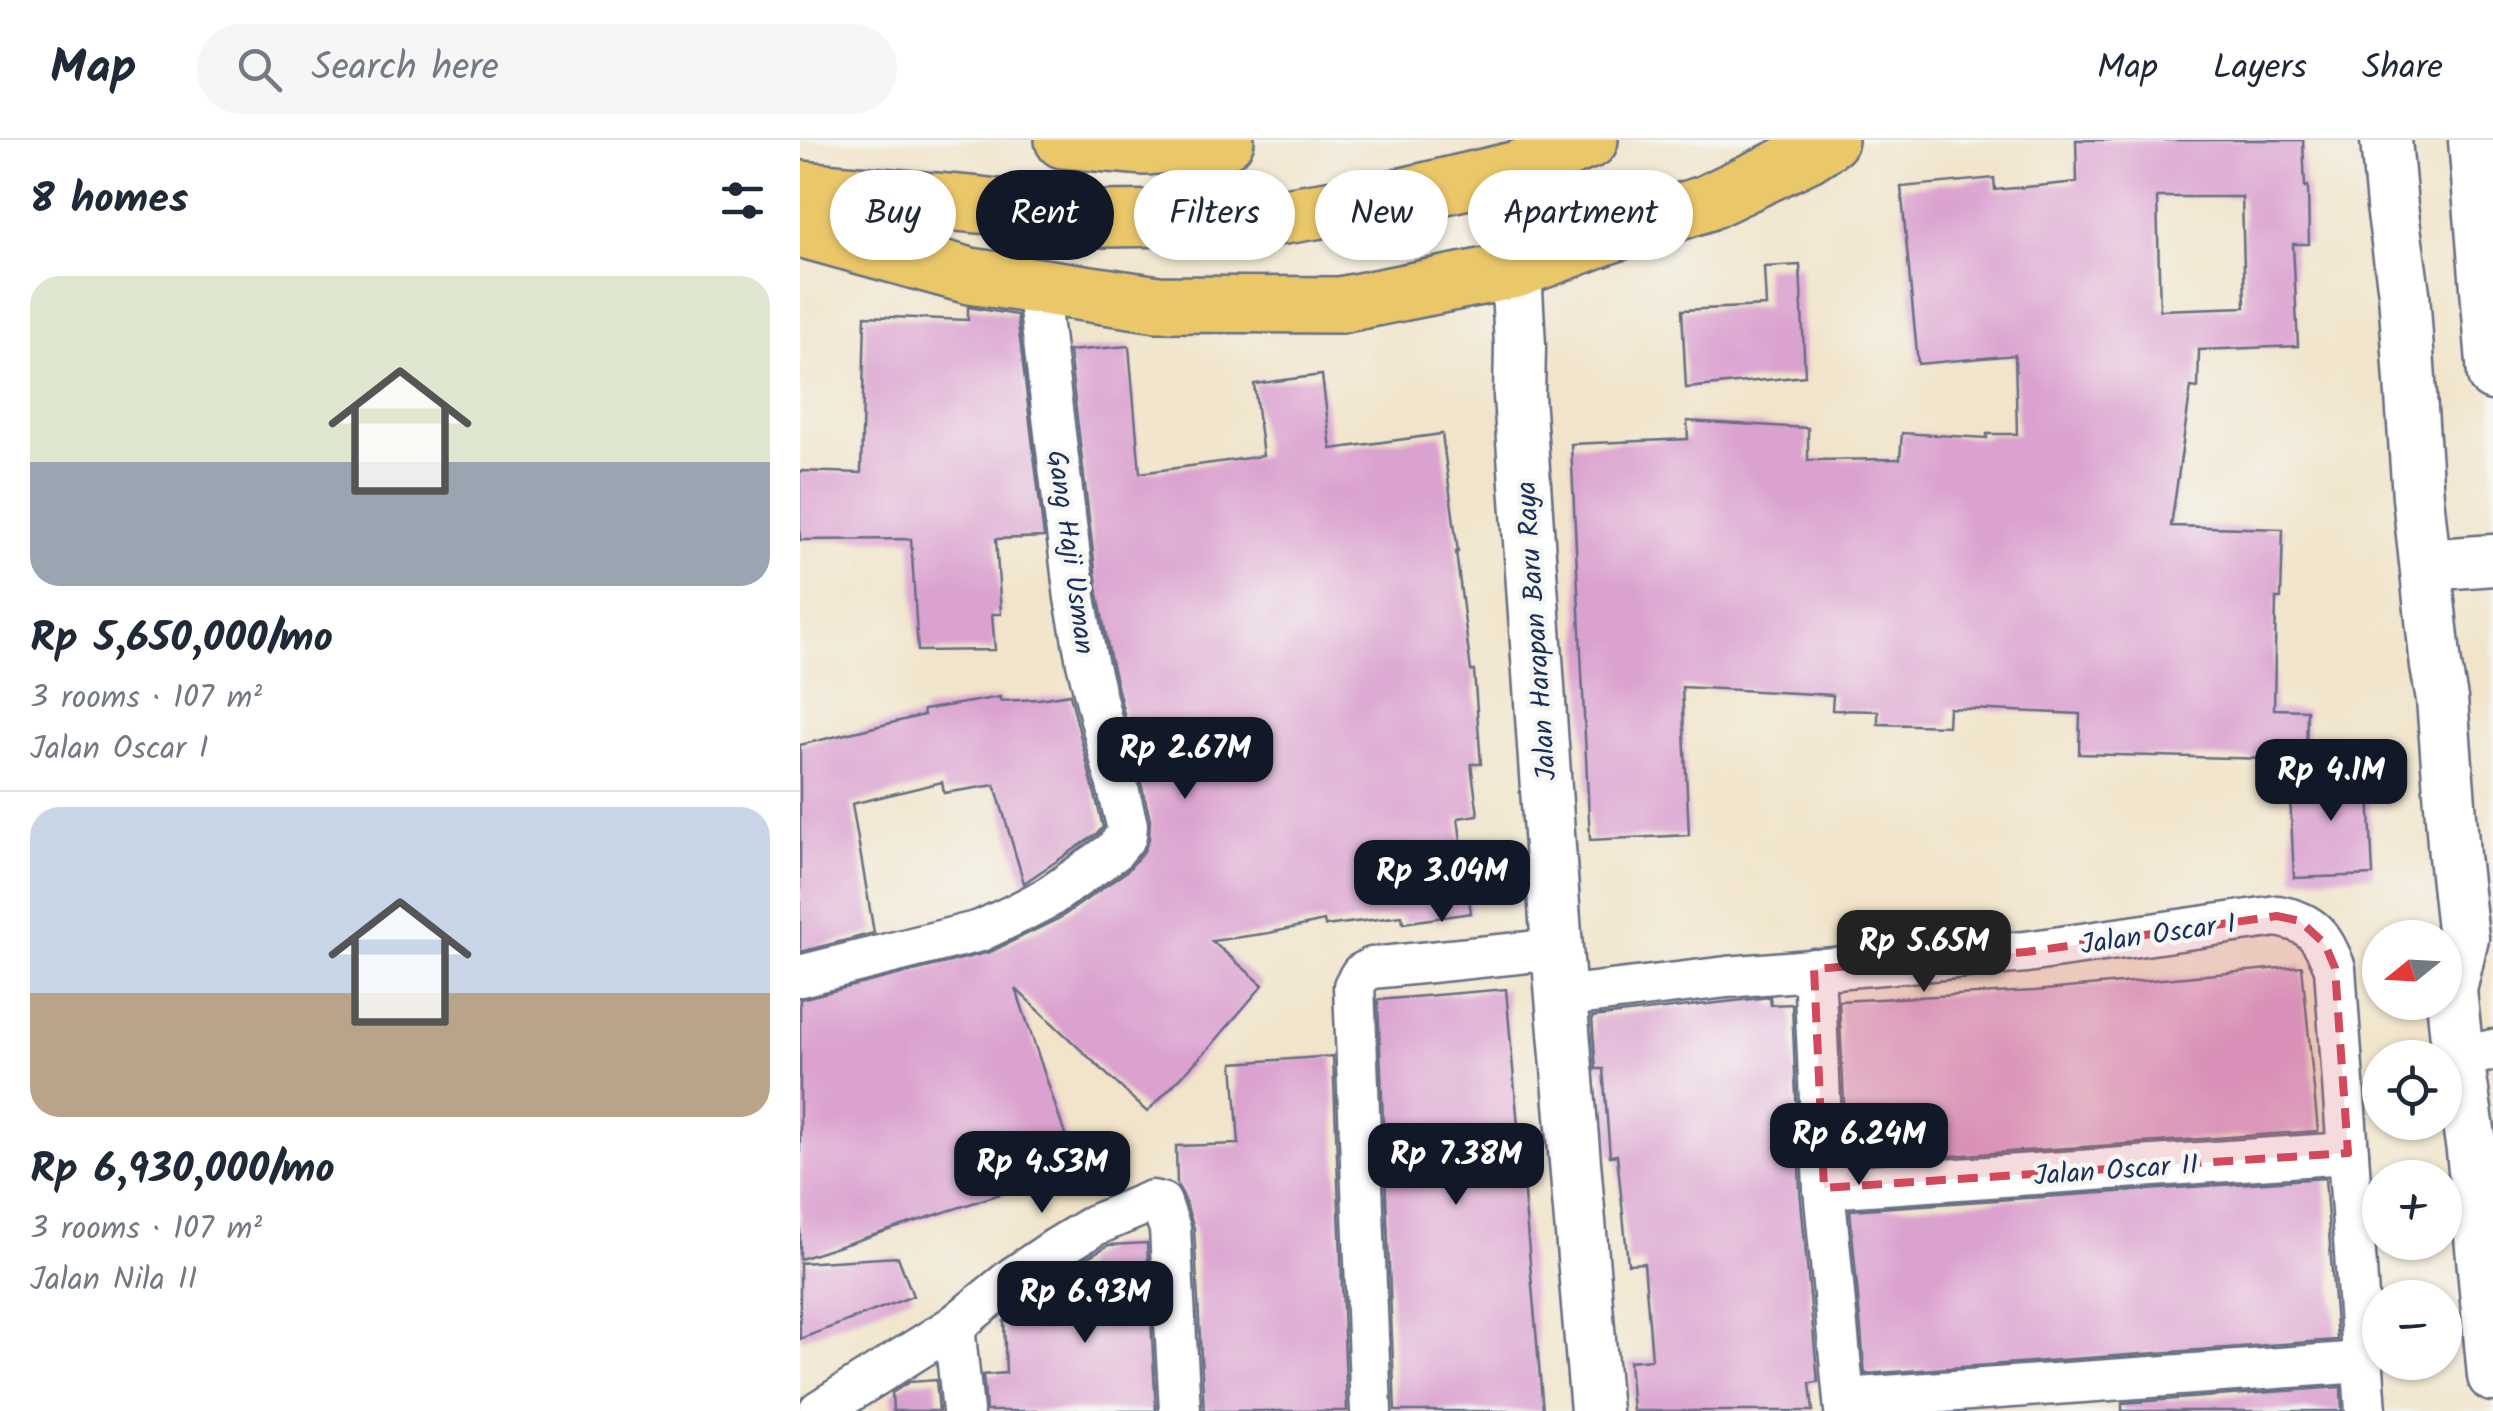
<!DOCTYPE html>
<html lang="en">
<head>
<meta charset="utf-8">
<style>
	:root { --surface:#fff; --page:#f6f6f7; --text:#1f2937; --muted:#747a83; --line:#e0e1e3; --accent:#111827 }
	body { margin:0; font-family:Kalam,sans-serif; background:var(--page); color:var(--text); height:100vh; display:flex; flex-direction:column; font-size:38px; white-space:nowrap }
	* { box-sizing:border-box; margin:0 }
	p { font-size:32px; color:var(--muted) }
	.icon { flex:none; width:55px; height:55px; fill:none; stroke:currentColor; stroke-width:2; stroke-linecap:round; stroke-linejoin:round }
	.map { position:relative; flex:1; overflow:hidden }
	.drawer { display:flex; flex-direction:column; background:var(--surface); width:800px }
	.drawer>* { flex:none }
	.banner { position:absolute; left:30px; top:30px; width:950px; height:90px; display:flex; gap:20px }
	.needle { width:65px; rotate:252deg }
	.buttons { position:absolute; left:1562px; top:780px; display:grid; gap:20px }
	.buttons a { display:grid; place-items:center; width:100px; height:100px; border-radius:50%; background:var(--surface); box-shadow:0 2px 8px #0004; font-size:50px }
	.price { position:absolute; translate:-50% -85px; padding:0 22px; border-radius:20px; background:var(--accent); color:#fff; font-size:32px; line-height:65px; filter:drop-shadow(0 2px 5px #0008) }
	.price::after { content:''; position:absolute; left:50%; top:60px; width:30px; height:22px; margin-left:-15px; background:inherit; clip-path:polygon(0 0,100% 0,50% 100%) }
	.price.current { background:#222; color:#fff }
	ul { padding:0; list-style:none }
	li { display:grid; align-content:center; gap:20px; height:530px; padding:0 30px }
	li+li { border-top:2px solid var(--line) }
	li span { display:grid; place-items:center; height:310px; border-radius:30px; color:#555 }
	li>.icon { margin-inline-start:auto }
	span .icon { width:180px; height:180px; fill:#fffc; stroke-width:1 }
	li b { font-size:42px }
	h2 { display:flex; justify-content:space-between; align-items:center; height:120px; padding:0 30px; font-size:42px }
	.tag { padding:0 35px; border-radius:45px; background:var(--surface); box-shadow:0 2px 8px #0004; font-size:35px; line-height:90px }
	.tag.current { background:var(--accent); color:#fff }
	header { display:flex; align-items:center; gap:60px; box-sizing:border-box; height:140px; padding:0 50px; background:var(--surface); border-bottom:2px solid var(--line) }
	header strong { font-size:48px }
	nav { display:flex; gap:55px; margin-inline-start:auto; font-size:35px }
	.search { width:700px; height:90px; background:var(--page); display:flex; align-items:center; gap:25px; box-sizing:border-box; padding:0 35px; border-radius:55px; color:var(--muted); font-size:38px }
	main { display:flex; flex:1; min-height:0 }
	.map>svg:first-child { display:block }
</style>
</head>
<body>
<header>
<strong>Map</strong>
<div class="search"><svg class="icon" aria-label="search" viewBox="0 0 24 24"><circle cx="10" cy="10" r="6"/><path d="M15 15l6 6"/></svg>Search here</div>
<nav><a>Map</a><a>Layers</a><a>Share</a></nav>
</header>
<main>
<section class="drawer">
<h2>8 homes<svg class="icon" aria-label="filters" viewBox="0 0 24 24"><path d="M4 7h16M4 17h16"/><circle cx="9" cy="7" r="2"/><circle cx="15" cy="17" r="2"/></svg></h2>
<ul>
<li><span style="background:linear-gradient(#dfe7d0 60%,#9aa5b1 0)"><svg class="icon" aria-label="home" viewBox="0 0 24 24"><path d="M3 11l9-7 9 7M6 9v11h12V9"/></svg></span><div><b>Rp 5,650,000/mo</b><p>3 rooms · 107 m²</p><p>Jalan Oscar I</p></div></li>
<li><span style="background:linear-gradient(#c9d6e8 60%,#b9a48a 0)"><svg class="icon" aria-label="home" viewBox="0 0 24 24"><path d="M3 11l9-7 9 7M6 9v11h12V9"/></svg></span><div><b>Rp 6,930,000/mo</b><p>3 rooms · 107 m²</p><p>Jalan Nila II</p></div></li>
</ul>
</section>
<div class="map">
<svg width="1693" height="1271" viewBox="0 0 1693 1271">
	<rect width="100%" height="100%" fill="#f6f6f2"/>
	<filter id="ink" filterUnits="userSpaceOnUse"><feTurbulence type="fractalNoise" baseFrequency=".01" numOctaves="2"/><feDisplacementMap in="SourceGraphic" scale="20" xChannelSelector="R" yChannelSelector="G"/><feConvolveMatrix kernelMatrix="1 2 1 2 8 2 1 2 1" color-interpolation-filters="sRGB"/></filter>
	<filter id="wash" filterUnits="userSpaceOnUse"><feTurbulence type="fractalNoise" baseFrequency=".0048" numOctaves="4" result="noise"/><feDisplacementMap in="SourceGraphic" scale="40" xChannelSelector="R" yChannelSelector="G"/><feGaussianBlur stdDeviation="2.25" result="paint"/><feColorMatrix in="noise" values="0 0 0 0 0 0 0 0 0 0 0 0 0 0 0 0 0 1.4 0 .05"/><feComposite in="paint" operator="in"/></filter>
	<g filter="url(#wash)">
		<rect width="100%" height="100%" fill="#f1e4ca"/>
		<g id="blocks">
			<g fill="#dba1cf" fill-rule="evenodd">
				<path d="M1276,0h227l2,47 3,-1 1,58h-16l5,102 -99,4 -1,38 -7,-1 -20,139 112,3 -2,69h-5l-2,111 33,1 -1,50 -227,-6 1,-40 -131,-6 -1,18 -70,-2v-13l-46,-1 1,-15 -151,-8 7,148 -99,5 -19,-396 117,-5 -1,-18 121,7v32l92,-1 2,-26 85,5v-4h30l-2,-79 -97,9 -17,-177 93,-9 1,12 82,-8zM1357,57h85l3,110 -85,3z"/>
				<path d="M1000,125l5,111 -119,12 -4,-78 84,-4 -2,-39z"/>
				<path d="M168,167l49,8 27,222 -48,2 5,75h-9l3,36 -77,1 -7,-112 -111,1v-69l61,2 4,-157 103,4z"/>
				<path d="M329,206l11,127 123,-17 -9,-72 68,-9 9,74 111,-15 16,118h-2l15,119h3l7,93h-10l7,51 -20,3 13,95 -68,10 -1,-7 -77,10 -1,-5 -55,12 -57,8 51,44 -52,61 -64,66 -131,-123 59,175 -52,18 2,4 -225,73v-260l190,-47 70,-34 67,-47 17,-20 5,-12 1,-20 -40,-162 -12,-63 -29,-243z"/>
				<path d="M270,554l33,133 -6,7 -73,49 -29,-98 -51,8 -2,-11 -90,22 22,129 -74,19v-207l124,-30 -1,-5 77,-13v4l39,-2z"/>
				<path d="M1568,630l5,105 -79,3 -5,-105z"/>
				<path d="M1502,826l16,165 -471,32 -8,-162 196,-10z"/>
				<path d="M706,849l37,422h-148l-17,-411z"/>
				<path d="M970,857l1,8 21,-1 8,186 18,192 -8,1 3,28h-180l-4,-50 23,-2 -8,-96 -16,1 -11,-109 -7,1 -7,-87h-7l-4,-52z"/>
				<path d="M533,916l14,355h-143l-10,-183 -11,-33 -6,-10 -1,-39 63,-2 -6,-81z"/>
				<path d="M1525,1038l12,162 -472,34 -15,-164z"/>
				<path d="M347,1103l9,168h-170l-3,-36 23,-2 -2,-52 82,-3 -3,-58 26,-15z"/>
				<path d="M98,1117l15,39 -113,43v-76z"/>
				<path d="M136,1240l3,31h-46l-1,-18 17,-11z"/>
				<path d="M1541,1247l1,24h-220v-8z"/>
			</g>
		</g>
	</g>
	<g filter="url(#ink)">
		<use href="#blocks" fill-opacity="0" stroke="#666e84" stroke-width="2.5"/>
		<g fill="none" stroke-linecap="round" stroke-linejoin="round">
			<defs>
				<g id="minor">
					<path d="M1014,829l10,219 21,223"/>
					<path d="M0,836l180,-45 38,-18 31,-16 64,-45 13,-16 1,-11 -40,-163 -12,-64 -38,-313"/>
					<path d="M760,857l167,-20 299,-25 251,-36c36,6 45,20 58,52l31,443"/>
					<path d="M1658,918l35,-8"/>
					<path d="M1024,1048l524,-35"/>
					<path d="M154,1186l9,85"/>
					<path d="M1044,1259l518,-37"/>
					<path d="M19,1271l135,-85 60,-49 43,-29 38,-23 57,-24 9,2 9,26 10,182"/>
					<path d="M571,1271l-17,-425 7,-12 11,-6 185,-19"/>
				</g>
				<g id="tertiary">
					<path d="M1586,0l6,66 12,87 14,204 18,169 6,33 12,157 9,82 -12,52 7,68 14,92 21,226"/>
					<path d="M1674,0l19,235"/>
					<path d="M716,130l4,76 -1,50 38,553 39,462"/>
					<path d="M1627,425l66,-5"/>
				</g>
				<g id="trunk">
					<path d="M263,0l82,7 81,-7"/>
					<path d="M0,49l180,16 119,14 179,-2 112,-18 128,-30 72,-29"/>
					<path d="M0,89l170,47 188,28 182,1 176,-35 94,-35 96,-32 101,-48 23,-15"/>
				</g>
			</defs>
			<use href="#minor" stroke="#666e84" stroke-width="45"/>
			<use href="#tertiary" stroke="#666e84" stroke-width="55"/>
			<use href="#trunk" stroke="#666e84" stroke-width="60"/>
			<use href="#minor" stroke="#fff" stroke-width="40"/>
			<use href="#tertiary" stroke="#fff" stroke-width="50"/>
			<use href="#trunk" stroke="#eac769" stroke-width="55"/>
		</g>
	</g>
	<path fill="#d1495b" fill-opacity="0.2" stroke="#d1495b" stroke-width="8" stroke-dasharray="20 12" stroke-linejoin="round" d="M1477,776l23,5 25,23 10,24 13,185 -524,35 -10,-219 212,-17z"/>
	<g text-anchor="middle" stroke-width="9" stroke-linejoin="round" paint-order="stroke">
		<g font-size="28" fill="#1b2f5e" stroke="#f6f6f2">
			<text transform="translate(272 412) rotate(82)" y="10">Gang Haji Usman</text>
			<text transform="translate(735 491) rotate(-94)" y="10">Jalan Harapan Baru Raya</text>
			<text transform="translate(1358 793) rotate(-8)" y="10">Jalan Oscar I</text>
			<text transform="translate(1316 1029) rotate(-4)" y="10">Jalan Oscar II</text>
		</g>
	</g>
</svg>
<div class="buttons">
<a><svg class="needle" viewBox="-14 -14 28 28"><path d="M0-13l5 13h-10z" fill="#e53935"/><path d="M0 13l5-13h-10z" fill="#747a83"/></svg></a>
<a><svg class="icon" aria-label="locate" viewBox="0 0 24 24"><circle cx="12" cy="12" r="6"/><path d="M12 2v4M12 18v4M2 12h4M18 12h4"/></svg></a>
<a>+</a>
<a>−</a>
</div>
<b class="price" style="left:385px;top:662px">Rp 2.67M</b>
<b class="price" style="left:1531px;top:684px">Rp 4.1M</b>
<b class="price" style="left:642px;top:785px">Rp 3.04M</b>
<b class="price current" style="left:1124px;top:855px">Rp 5.65M</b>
<b class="price" style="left:1059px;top:1048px">Rp 6.24M</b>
<b class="price" style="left:656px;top:1068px">Rp 7.38M</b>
<b class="price" style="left:242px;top:1076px">Rp 4.53M</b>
<b class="price" style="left:285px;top:1206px">Rp 6.93M</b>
<div class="banner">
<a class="tag">Buy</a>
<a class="tag current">Rent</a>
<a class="tag">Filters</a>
<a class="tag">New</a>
<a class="tag">Apartment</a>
</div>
</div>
</main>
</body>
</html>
